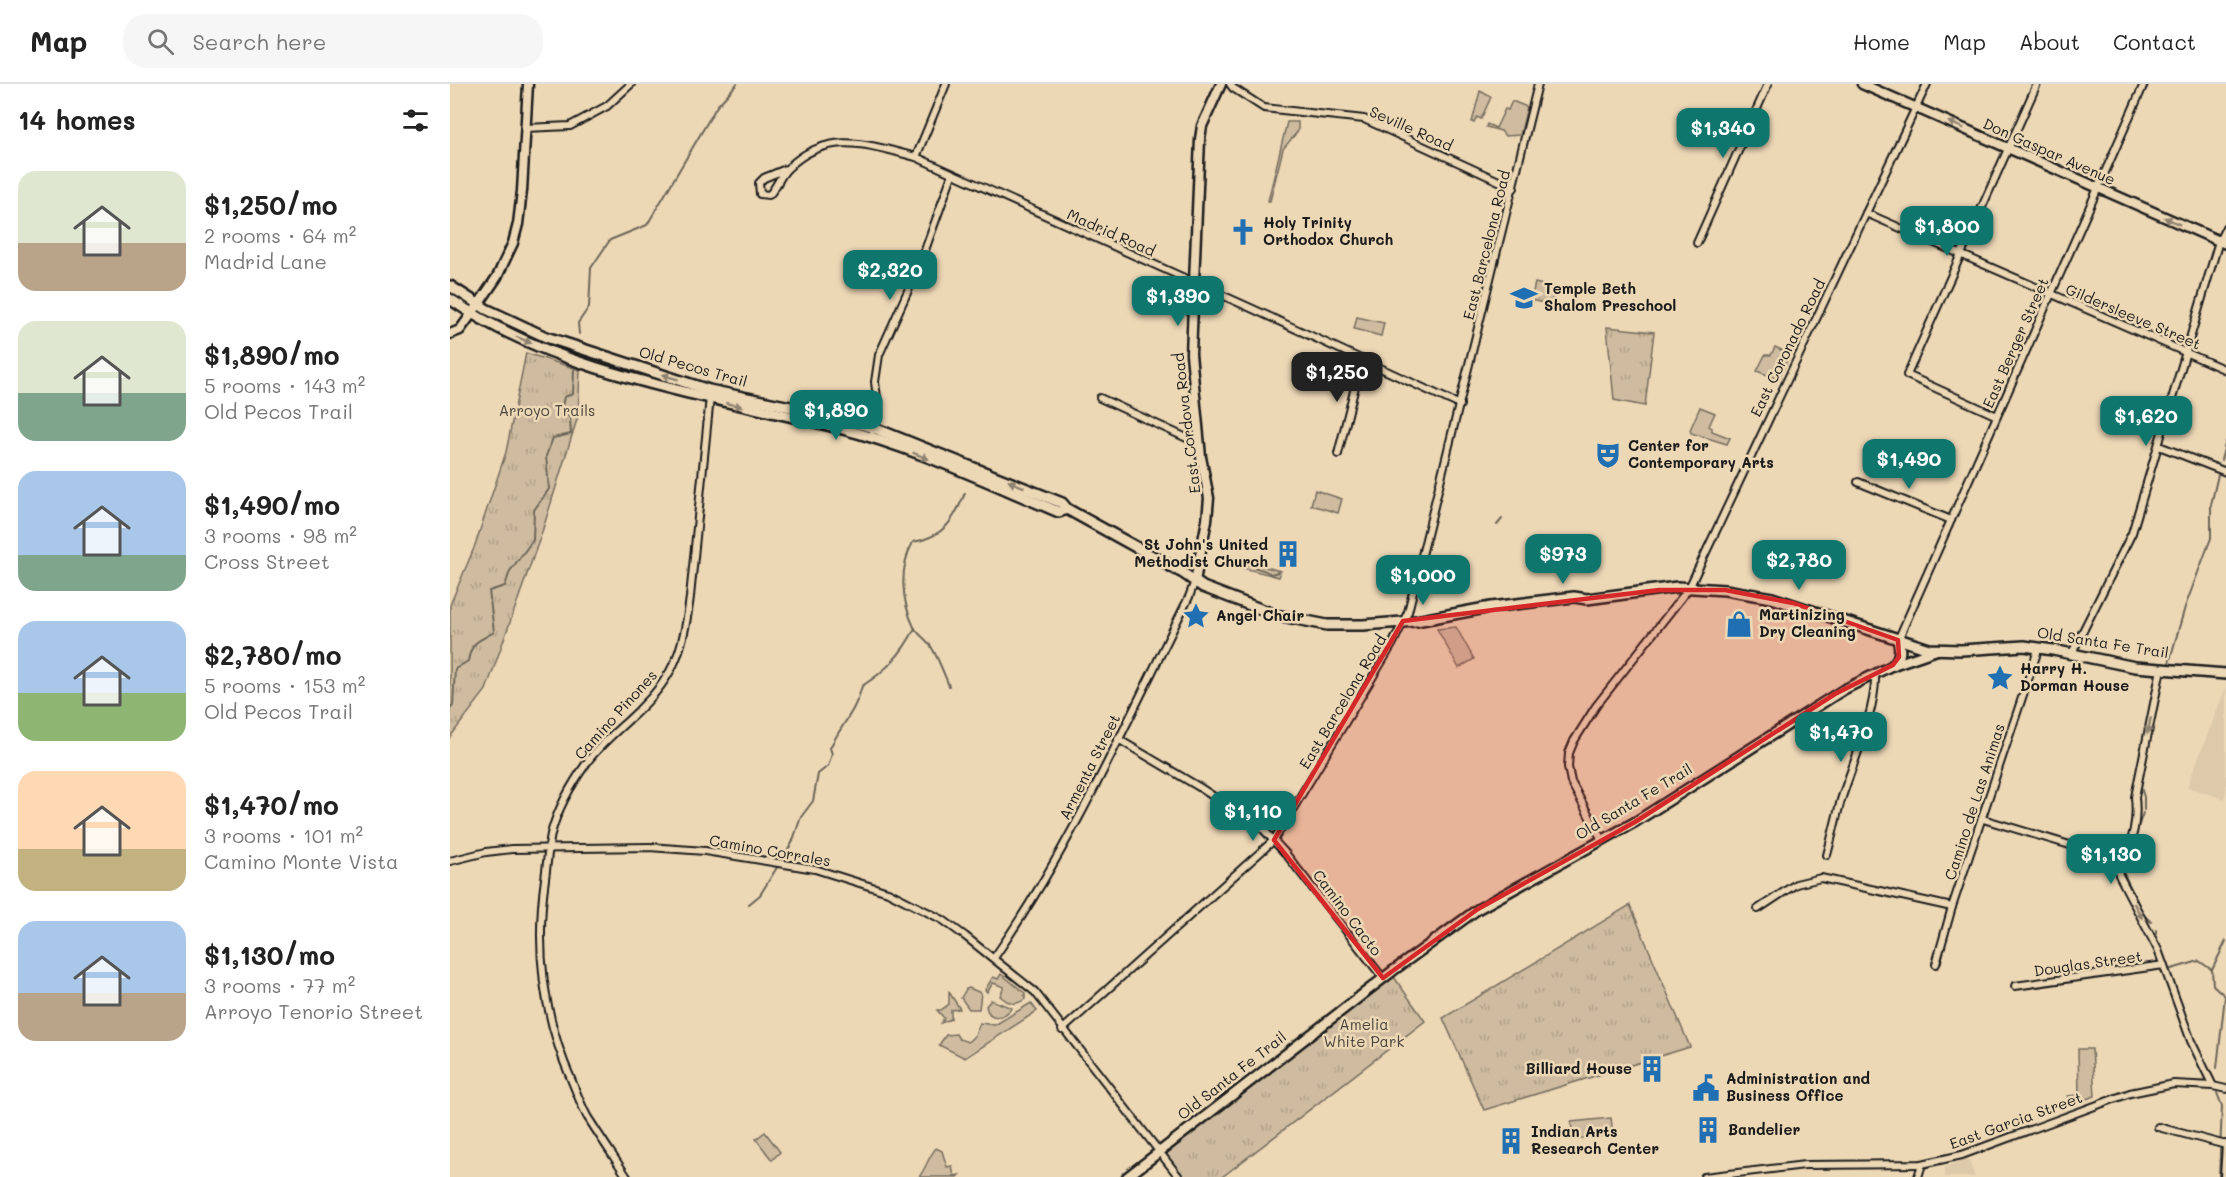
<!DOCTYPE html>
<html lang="en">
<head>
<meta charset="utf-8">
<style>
	:root { --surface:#fff; --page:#f6f6f6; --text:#222; --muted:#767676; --line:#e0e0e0; --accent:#0f766e }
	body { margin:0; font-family:Mali,sans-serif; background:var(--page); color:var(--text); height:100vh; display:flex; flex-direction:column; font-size:22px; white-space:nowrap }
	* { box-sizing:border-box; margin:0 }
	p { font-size:20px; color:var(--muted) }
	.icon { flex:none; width:33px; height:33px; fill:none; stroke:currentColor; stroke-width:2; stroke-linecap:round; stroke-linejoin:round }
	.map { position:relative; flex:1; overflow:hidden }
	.side { display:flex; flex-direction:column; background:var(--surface); width:450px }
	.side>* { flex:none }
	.price { position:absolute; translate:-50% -51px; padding:0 14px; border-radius:12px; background:var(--accent); color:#fff; font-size:20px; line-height:39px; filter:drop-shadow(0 2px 3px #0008) }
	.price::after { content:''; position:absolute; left:50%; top:36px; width:18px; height:14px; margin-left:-9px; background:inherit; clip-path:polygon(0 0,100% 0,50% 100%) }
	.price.on { background:#222; color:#fff }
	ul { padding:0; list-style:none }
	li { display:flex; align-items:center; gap:18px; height:150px; padding:0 18px }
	li span { display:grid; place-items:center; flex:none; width:168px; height:120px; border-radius:18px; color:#555 }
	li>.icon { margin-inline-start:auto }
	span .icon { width:72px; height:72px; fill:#fffc; stroke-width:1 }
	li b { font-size:26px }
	h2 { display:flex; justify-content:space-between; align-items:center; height:72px; padding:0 18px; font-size:26px }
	header { display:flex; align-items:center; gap:36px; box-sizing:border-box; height:84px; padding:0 30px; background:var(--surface); border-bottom:2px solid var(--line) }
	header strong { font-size:28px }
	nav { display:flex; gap:33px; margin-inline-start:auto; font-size:21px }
	.search { width:420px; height:54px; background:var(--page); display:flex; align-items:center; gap:15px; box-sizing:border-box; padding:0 21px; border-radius:24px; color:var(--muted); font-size:22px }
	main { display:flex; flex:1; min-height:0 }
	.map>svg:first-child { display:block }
</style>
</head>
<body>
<header>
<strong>Map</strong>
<div class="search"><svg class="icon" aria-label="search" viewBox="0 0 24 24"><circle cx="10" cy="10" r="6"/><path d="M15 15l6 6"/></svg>Search here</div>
<nav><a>Home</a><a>Map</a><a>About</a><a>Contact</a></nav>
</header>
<main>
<section class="side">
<h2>14 homes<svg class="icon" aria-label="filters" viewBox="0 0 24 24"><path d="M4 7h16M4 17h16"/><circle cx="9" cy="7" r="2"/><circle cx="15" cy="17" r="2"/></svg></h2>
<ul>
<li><span style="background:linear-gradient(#dfe7d0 60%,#b9a48a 0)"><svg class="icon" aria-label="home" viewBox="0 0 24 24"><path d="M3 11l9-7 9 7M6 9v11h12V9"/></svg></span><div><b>$1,250/mo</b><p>2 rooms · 64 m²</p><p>Madrid Lane</p></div></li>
<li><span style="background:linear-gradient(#dfe7d0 60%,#7fa58c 0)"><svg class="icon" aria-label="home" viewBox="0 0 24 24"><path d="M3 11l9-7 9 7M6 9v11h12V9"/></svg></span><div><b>$1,890/mo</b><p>5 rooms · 143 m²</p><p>Old Pecos Trail</p></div></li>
<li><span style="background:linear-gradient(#a9c7e8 70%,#7fa58c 0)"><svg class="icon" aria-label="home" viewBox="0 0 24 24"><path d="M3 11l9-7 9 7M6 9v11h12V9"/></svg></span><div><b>$1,490/mo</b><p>3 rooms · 98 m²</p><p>Cross Street</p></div></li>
<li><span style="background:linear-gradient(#a9c7e8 60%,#8fb573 0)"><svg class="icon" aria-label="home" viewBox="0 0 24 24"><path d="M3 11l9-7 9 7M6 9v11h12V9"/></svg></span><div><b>$2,780/mo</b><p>5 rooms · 153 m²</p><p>Old Pecos Trail</p></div></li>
<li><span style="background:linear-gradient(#ffd9b3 65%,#c2b280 0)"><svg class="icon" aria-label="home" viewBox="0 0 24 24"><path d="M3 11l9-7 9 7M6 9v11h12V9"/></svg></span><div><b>$1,470/mo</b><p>3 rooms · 101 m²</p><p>Camino Monte Vista</p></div></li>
<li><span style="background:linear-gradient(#a9c7e8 60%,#b9a48a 0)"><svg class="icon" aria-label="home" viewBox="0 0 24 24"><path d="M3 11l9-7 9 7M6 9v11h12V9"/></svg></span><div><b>$1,130/mo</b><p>3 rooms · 77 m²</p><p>Arroyo Tenorio Street</p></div></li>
</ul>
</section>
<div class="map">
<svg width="1776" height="1093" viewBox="0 0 1776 1093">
	<defs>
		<pattern id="grass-tufts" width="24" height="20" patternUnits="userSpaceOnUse" patternTransform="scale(1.5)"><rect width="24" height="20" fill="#cfbca0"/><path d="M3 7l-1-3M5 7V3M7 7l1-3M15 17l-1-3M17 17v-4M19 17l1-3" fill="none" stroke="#b1a189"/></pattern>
	</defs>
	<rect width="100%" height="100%" fill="#edd8b6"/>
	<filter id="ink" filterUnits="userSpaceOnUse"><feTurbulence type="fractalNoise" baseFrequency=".0167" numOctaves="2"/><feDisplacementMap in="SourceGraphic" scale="12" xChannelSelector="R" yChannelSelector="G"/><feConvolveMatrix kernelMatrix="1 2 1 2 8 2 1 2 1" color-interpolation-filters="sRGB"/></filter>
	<g filter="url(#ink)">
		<g fill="#ddcaab">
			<path d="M1776,603v105l-2,7 -37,-12z"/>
			<path d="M1518,1074l7,19h-30v-10z"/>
		</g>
		<g fill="url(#grass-tufts)" stroke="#766c5e" stroke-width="1.5">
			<path d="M1085,199l20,5 -4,17 -20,-5z"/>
			<path d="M1157,243l47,5 -9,74 -31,-6z"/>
			<path d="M76,269l54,17 -2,46 -36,116 -56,158 -36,47v-132l24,-57 32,-96z"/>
			<path d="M1250,323l15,6 -6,13 3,2v3l18,7 -3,6 -36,-11 -1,-3z"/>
			<path d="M865,406l27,9 -4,14 -27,-8z"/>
			<path d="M1180,821l60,142 -206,63 -41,-92z"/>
			<path d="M944,893l31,44 -203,156h-39l-16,-19v-7z"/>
		</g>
		<g fill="#cfbca0" stroke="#766c5e" stroke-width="1.5">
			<path d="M1030,7l11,6 -10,22 -4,-2 -3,6 -2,-1z"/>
			<path d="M1062,17l15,6 -7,28 -15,1 -4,-5 -15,-4 1,-3 9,4 9,-19 3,1z"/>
			<path d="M837,38h11v9l-15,18 -13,52h-2z"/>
			<path d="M907,233l27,6 -3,13 -27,-7z"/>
			<path d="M1325,263l15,7 -12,25 -21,-8 8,-16h6z"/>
			<path d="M791,473l5,1v4l35,9 -2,6 -40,-10z"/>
			<path d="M1006,543l18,32 -15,9 -22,-39z"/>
			<path d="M551,890l24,19v6c-9,7 -16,5 -25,-3l4,-9 -11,-4 -6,9 -2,-2 8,-13 5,2z"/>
			<path d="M519,904l12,5 -2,16h-10l-8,-11 5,-9z"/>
			<path d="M499,908l11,17 -9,1v9l-10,4 3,-5 -7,-8h4l8,-6z"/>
			<path d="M541,916l21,8c-8,10 -23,14 -26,-2z"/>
			<path d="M581,919l6,8 -72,47 -26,-13 7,-10 10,-1 3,5 9,3 7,-7 5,-12 15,2z"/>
			<path d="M1628,965h14l3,47 -27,9v-9l11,-1z"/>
			<path d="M1161,1034l2,17 -40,4 -2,-17z"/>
			<path d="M315,1048l15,20 -8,8 -16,-21z"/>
			<path d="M486,1064l6,3 5,16 5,-1 2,10 5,-1 -2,2h-38c7,-9 10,-21 17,-29z"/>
		</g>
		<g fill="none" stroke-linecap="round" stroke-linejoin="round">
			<g stroke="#6c6558" stroke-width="2">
				<path d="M129,250l-1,-11 11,-16 2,-39 19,-28 37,-15 70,-119 20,-22"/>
				<path d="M1771,376l5,-19"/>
				<path d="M1047,441l5,-6"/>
				<path d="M794,477c10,9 17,6 27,13l7,-2"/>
				<path d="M1719,579l16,-56 26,-69v-33l9,-39"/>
				<path d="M499,602c-5,-12 -10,-26 -17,-38 -4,-8 -14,-13 -18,-21 -13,-27 -15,-59 -1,-85 31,-5 41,-22 52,-49"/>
				<path d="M0,624l3,-3 2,-36 13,-8c4,-21 10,-19 26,-29l-5,-41 16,-5 5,-15 23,-31 1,-30 15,-21 -3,-33 7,-18 18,-4 -1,-15 -8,-13 2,-9 9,-3 1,-24"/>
				<path d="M1701,650l12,-59"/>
				<path d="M1690,700l4,13v13"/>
				<path d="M1682,761l11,-32"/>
				<path d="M1679,769l-7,17 22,45 7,7"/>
				<path d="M299,820l11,-9 32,-52 9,-26 12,-16 5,-27 10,-8 4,-12 -2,-6c11,-23 26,-37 32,-62 24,-15 40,-32 53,-58"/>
				<path d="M1706,849v-3"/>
				<path d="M1706,853l3,8"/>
				<path d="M1718,886l31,-9 13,9 1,15 12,11 -8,72"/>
				<path d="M1762,886l14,-29"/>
				<path d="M1767,1009l5,13 -3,71"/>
			</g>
			<defs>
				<g id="minor">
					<path d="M780,0l3,4 31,20 100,11 150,69"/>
					<path d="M75,44l45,-2 37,-20 24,-22"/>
					<path d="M466,73l30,-73"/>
					<path d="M336,85l-22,9 -5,5 1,11 9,1c8,-8 11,-20 19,-27 40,-39 81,-23 128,-11l337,152 207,96"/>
					<path d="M1416,129l360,157"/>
					<path d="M1247,159l71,-159"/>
					<path d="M650,314l91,42 9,1"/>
					<path d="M1547,332l-90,-41 130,-291"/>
					<path d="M423,347l5,-26 -3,-23 4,-27 41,-91 32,-89"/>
					<path d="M1709,362l67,26"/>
					<path d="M888,370l24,-95"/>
					<path d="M1408,398l93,38"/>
					<path d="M1448,556l246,-556"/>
					<path d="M1622,569l60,-120 87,-292 7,-14"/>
					<path d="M1711,585l-26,128c2,18 0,35 -7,52 -5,10 -11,15 -9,26l39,75 33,91 22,45"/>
					<path d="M668,655l81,48 64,42 23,25 97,124"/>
					<path d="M1533,735l107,32"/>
					<path d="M1152,756l-31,-58 -3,-15 1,-14 5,-12 22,-35 93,-118 238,-504"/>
					<path d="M1377,771c5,-18 9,-37 14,-55 11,-34 36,-92 34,-126"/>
					<path d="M0,777l36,-9 26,-3 137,-2 56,4 110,18 73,23 55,28 22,16 70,56 144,185"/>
					<path d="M1308,825l38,-25 25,-6 131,29"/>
					<path d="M544,874c78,-112 134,-239 195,-361l6,-16"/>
					<path d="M1486,880l16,-57 87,-260"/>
					<path d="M1565,902l149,-21"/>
					<path d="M612,946l212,-190 118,-195 16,-33 130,-528"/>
					<path d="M1708,1043l68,18"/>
					<path d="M177,1093c-13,-20 -27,-40 -40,-61 -6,-11 -11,-25 -16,-37 -28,-64 -36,-130 -26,-200 2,-15 3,-30 6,-45 6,-24 22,-52 37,-73 14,-19 34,-34 51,-51 37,-35 45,-64 51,-113l20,-200"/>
					<path d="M1254,1093l101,-12 117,-1 40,-9 168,-62 44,-9 39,2 13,3"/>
					<path d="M1468,1093l4,-13"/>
					<path d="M1774,1093l2,-33"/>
				</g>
				<g id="tertiary">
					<path d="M1412,0l364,160"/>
					<path d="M0,250l10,-4 18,-25 19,-28 16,-34 5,-19 4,-33 6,-107"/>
					<path d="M745,497l12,-61 2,-22 -8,-41 -10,-103 9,-215 2,-13 19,-42"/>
					<path d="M677,1093l267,-207 84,-61 157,-87 208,-132 50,-25 44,-15"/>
				</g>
				<g id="secondary">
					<path d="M0,202l36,23 60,28 163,53 106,22 59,16 188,75 5,6 116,64 20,14 73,28 51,10h36l53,-4 75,-14 83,-10 13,2 90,-12 48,3 47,8 157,51 32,1 63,-4 29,4 82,17 91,7"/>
					<path d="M0,215c111,77 260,96 389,129 75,19 148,54 220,84l8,-3"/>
					<path d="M1443,581c8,-7 8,-16 5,-25"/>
				</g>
			</defs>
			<use href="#minor" stroke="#1c1c1c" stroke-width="10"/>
			<use href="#tertiary" stroke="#1c1c1c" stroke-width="13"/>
			<use href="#secondary" stroke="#1c1c1c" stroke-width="14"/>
			<use href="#minor" stroke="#edd8b6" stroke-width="6"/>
			<use href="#tertiary" stroke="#edd8b6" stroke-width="8"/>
			<use href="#secondary" stroke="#edd8b6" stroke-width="9"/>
		</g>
		<defs><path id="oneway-solid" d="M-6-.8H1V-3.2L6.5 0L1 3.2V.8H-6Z" transform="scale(1.5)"/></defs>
		<g fill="#8f8371">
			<use href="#oneway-solid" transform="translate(1506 41) rotate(-157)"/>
			<use href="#oneway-solid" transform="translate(1722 137) rotate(-156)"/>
			<use href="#oneway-solid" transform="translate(74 256) rotate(23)"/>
			<use href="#oneway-solid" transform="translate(220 293) rotate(-163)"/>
			<use href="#oneway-solid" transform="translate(284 321) rotate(13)"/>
			<use href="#oneway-solid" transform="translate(471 372) rotate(22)"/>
			<use href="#oneway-solid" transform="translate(566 400) rotate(-158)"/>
			<use href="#oneway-solid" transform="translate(1699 642) rotate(102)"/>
			<use href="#oneway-solid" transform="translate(1688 827) rotate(62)"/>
		</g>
	</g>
	<path fill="#d62828" fill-opacity="0.2" stroke="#d62828" stroke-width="4.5" stroke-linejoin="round" d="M1209,506h66l68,13 105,37 1,17 -6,8 -58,29 -200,128 -157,87 -95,69 -109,-138 129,-219z"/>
	<defs>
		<symbol id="church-bare" viewBox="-9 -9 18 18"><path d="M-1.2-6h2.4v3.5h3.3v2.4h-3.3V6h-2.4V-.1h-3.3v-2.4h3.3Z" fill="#1f6fb2" stroke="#edd8b6" stroke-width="2.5" paint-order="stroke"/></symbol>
		<symbol id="school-bare" viewBox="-9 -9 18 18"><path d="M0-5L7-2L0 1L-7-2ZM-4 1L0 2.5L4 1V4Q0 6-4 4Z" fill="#1f6fb2" stroke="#edd8b6" stroke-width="2.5" paint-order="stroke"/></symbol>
		<symbol id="theatre-bare" viewBox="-9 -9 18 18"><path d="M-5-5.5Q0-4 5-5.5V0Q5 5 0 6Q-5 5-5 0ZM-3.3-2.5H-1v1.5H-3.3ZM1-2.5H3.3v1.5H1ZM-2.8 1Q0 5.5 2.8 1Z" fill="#1f6fb2" stroke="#edd8b6" stroke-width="2.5" paint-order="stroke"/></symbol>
		<symbol id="building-bare" viewBox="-9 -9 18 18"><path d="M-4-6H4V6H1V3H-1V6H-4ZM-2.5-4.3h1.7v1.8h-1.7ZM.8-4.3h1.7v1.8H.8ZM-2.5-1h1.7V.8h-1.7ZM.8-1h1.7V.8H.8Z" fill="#1f6fb2" stroke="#edd8b6" stroke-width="2.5" paint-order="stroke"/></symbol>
		<symbol id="sight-bare" viewBox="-9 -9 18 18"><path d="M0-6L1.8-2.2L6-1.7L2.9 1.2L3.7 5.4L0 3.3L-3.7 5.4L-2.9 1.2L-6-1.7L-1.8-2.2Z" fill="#1f6fb2" stroke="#edd8b6" stroke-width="2.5" paint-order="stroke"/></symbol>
		<symbol id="shop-bare" viewBox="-9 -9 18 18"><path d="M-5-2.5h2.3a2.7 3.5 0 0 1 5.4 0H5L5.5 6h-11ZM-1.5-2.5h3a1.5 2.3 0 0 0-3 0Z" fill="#1f6fb2" stroke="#edd8b6" stroke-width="2.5" paint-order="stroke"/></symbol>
		<symbol id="civic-bare" viewBox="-9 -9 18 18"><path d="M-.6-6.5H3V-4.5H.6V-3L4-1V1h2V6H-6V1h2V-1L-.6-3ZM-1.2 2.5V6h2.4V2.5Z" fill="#1f6fb2" stroke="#edd8b6" stroke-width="2.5" paint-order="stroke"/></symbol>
	</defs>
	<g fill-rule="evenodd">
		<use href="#church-bare" x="774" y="129" width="38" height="38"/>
		<use href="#school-bare" x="1055" y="195" width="38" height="38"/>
		<use href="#theatre-bare" x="1139" y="352" width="38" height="38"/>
		<use href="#building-bare" x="819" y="451" width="38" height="38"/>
		<use href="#sight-bare" x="727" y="513" width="38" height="38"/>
		<use href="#shop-bare" x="1270" y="521" width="38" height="38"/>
		<use href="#sight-bare" x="1531" y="575" width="38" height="38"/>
		<use href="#building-bare" x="1183" y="966" width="38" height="38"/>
		<use href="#civic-bare" x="1237" y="985" width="38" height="38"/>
		<use href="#building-bare" x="1239" y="1027" width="38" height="38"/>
		<use href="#building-bare" x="1042" y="1038" width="38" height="38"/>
	</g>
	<g text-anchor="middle" stroke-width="5" stroke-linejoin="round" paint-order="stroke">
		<g font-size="15" fill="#1c1c1c" stroke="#edd8b6">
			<text transform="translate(961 45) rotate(24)" y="5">Seville Road</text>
			<text transform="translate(1599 68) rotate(24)" y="5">Don Gaspar Avenue</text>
			<text transform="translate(661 149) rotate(24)" y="5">Madrid Road</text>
			<text transform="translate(1037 161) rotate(-76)" y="5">East Barcelona Road</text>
			<text transform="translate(1683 233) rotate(23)" y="5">Gildersleeve Street</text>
			<text transform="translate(1566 259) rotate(-66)" y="5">East Berger Street</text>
			<text transform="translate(1338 264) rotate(-64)" y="5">East Coronado Road</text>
			<text transform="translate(243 283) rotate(16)" y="5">Old Pecos Trail</text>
			<text transform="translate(737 339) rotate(-97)" y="5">East Cordova Road</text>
			<text transform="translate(1653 559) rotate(9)" y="5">Old Santa Fe Trail</text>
			<text transform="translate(893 618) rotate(-59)" y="5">East Barcelona Road</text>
			<text transform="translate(166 631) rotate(-48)" y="5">Camino Pinones</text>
			<text transform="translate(640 683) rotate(-63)" y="5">Armenta Street</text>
			<text transform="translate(1184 718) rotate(-31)" y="5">Old Santa Fe Trail</text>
			<text transform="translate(1525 718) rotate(-72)" y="5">Camino de Las Animas</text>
			<text transform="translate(320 767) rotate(10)" y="5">Camino Corrales</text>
			<text transform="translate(897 829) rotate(53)" y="5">Camino Cacto</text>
			<text transform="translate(1638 880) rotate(-8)" y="5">Douglas Street</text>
			<text transform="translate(782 992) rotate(-38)" y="5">Old Santa Fe Trail</text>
			<text transform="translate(1566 1037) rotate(-20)" y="5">East Garcia Street</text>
		</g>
		<g font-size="15" font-weight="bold" fill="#1c1c1c" stroke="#edd8b6" text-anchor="start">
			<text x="813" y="144">Holy Trinity<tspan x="813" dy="17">Orthodox Church</tspan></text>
			<text x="1094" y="210">Temple Beth<tspan x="1094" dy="17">Shalom Preschool</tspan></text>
			<text x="1178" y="367">Center for<tspan x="1178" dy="17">Contemporary Arts</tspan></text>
			<text x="818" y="466" text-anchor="end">St John's United<tspan x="818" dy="17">Methodist Church</tspan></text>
			<text x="1309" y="536">Martinizing<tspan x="1309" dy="17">Dry Cleaning</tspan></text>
			<text x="766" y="537">Angel Chair</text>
			<text x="1570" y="590">Harry H.<tspan x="1570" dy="17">Dorman House</tspan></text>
			<text x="1182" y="990" text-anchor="end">Billiard House</text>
			<text x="1276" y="1000">Administration and<tspan x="1276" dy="17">Business Office</tspan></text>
			<text x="1278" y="1051">Bandelier</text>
			<text x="1081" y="1053">Indian Arts<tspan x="1081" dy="17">Research Center</tspan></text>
		</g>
		<g font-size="15" fill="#49443d" stroke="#edd8b6">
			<text x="97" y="332">Arroyo Trails</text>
			<text x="914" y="946">Amelia<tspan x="914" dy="17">White Park</tspan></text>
		</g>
	</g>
</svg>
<b class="price" style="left:1273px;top:75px">$1,340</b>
<b class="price" style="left:1497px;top:173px">$1,800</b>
<b class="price" style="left:440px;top:217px">$2,320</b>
<b class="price" style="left:728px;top:243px">$1,390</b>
<b class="price on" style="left:887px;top:319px">$1,250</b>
<b class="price" style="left:386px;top:357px">$1,890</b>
<b class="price" style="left:1696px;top:363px">$1,620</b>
<b class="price" style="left:1459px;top:406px">$1,490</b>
<b class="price" style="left:1113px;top:501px">$973</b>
<b class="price" style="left:1349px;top:507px">$2,780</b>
<b class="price" style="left:973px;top:522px">$1,000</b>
<b class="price" style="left:1391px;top:679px">$1,470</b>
<b class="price" style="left:803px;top:758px">$1,110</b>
<b class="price" style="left:1661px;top:801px">$1,130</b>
</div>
</main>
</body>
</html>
